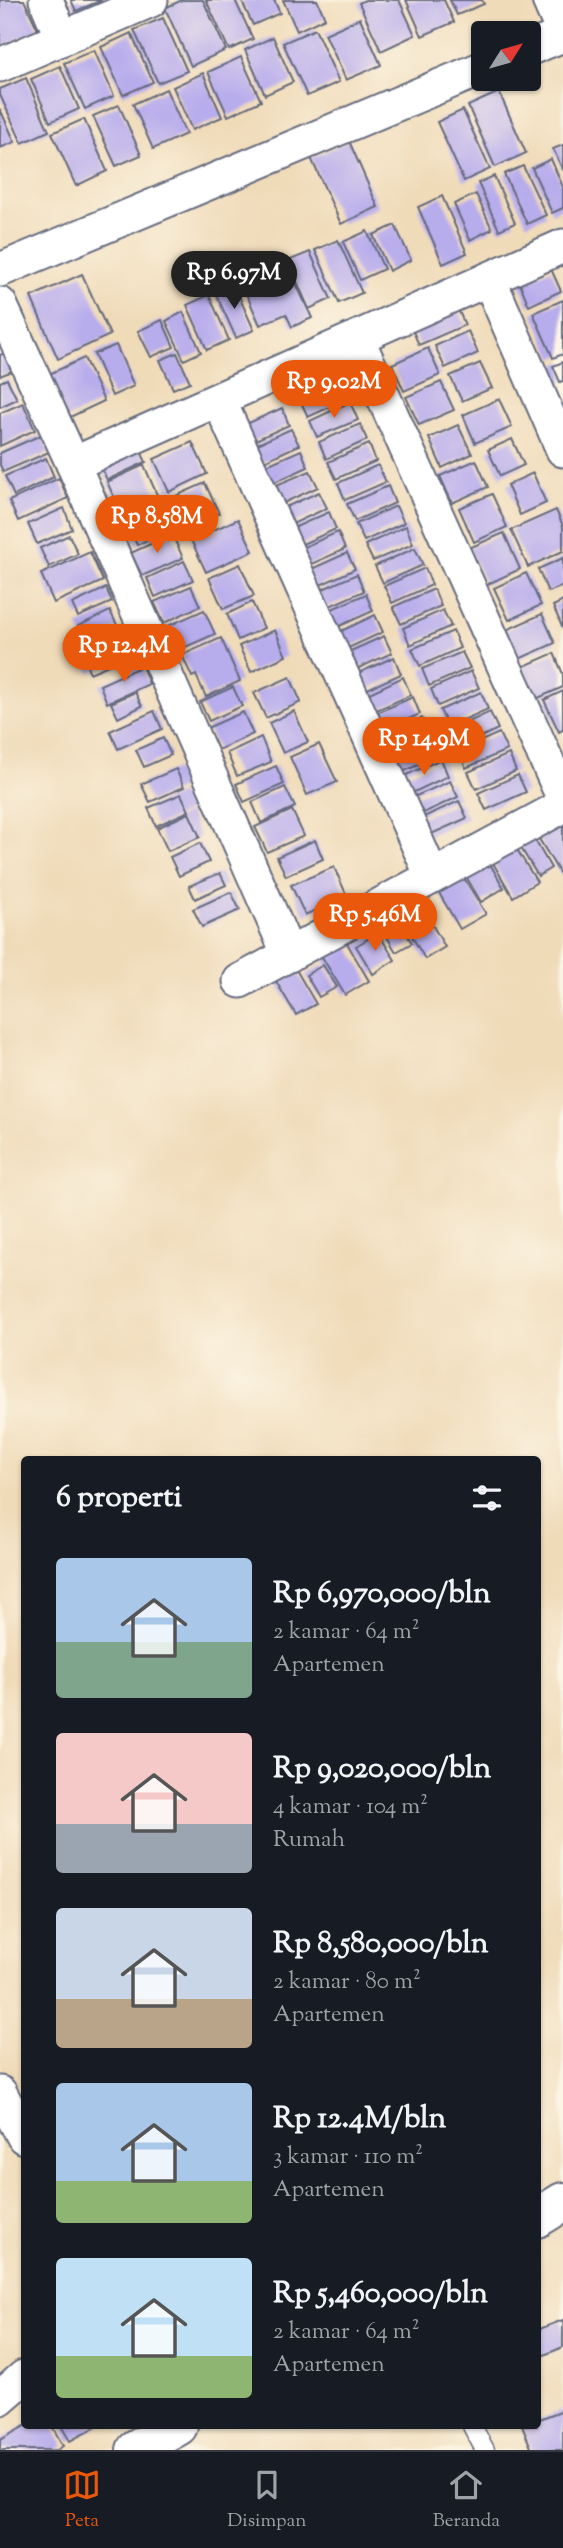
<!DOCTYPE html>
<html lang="id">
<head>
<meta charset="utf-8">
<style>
	:root { --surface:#171b24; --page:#20242c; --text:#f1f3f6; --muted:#9ea1a6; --line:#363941; --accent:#ea580c }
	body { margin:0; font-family:"Sorts Mill Goudy",serif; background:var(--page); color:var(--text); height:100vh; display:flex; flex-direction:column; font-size:26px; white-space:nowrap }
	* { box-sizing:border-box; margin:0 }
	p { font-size:23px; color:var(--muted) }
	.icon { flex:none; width:38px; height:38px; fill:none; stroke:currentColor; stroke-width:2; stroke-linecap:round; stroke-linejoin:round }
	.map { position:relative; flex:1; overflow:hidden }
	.sheet { position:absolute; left:21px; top:1456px; width:520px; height:973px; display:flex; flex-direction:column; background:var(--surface); border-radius:7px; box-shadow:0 2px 5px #0004 }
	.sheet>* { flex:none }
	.needle { width:46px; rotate:53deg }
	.tools { position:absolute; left:471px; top:21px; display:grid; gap:14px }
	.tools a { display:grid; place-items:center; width:70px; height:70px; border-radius:7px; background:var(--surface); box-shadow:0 2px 5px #0004; font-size:35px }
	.price { position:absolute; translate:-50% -60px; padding:0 16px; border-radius:24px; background:var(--accent); color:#fff; font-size:23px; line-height:46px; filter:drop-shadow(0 2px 4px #0008) }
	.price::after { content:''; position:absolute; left:50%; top:42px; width:21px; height:16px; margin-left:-10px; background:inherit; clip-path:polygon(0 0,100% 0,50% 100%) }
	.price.active { background:#222; color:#fff }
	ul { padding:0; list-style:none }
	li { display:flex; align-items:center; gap:21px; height:175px; padding:0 35px }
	li span { display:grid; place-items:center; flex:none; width:196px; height:140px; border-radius:7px; color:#555 }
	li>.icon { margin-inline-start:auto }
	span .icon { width:84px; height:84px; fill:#fffc; stroke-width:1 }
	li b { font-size:30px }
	h2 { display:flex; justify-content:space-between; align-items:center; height:84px; padding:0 35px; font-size:30px }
	.menu { display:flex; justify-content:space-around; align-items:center; height:98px; border-top:2px solid var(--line); background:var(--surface); font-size:19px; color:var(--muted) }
	.menu a { display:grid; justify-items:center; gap:4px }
	.menu .active { color:var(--accent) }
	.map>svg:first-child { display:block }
</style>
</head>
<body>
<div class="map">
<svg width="563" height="2450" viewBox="0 0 563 2450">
	<rect width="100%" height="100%" fill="#fcf5e5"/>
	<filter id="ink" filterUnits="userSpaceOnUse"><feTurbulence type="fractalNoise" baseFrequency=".0143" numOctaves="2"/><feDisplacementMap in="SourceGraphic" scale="14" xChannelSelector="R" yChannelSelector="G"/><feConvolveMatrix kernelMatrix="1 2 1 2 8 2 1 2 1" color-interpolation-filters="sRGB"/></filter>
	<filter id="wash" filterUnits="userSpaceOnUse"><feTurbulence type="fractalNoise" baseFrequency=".00686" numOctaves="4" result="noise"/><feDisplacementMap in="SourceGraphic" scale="28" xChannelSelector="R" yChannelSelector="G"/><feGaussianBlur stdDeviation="1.57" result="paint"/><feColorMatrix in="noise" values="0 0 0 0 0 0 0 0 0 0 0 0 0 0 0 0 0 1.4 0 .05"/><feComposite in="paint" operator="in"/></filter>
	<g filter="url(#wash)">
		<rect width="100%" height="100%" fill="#f0dbb9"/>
		<g id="blocks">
			<g fill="#b7acec">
				<path d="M0,0h24l14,30 -38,17z"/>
				<path d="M71,0h31l-26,11z"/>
				<path d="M182,0h21l23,50 -35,16 -26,-58z"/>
				<path d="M206,0h29l18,39 -24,11z"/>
				<path d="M241,0h33l6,13 -27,12z"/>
				<path d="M283,0h34l8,18 -28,13z"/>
				<path d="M365,0h34l16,35 -34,16 -22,-48z"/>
				<path d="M406,0h38l10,22 -32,14z"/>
				<path d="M450,0h32l2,4 -27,11z"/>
				<path d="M163,18l24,53 -29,12 -24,-53z"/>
				<path d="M360,18l21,47 -35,15 -21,-46z"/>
				<path d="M315,29l24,53 -32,14 -24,-53z"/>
				<path d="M131,33l22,49 -30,13 -22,-48z"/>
				<path d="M273,37l20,45 -28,13 -20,-45z"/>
				<path d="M94,50l20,46 -29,13 -21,-46z"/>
				<path d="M241,57l20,44 -33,15 -20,-44z"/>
				<path d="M60,66l19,43 -29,13 -19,-43z"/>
				<path d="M203,73l19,44 -30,13 -19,-43z"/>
				<path d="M26,78l23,53 -27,12 -22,-48v-6z"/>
				<path d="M166,89l20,45 -33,15 -20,-45z"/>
				<path d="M499,92l27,61 -31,14 -27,-61z"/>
				<path d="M119,105l22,50 -25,11 -23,-50z"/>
				<path d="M0,109l15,33 -15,6z"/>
				<path d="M463,110l27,59 -26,12 -27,-59z"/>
				<path d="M84,119l23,52 -31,15 -24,-53z"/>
				<path d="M349,141l29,66 -37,17 -30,-66z"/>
				<path d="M563,145v25l-10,-21z"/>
				<path d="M551,159l12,28v21l-11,5 -20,-45z"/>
				<path d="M523,166l23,49 -19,9 -23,-50z"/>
				<path d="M494,176l21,47 -16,7 -21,-47z"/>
				<path d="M476,194l16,35 -22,11 -16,-36z"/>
				<path d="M442,196l25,57 -24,11 -25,-57z"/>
				<path d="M395,225l16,35 -22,11 -16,-36z"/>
				<path d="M367,231l17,38 -24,11 -17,-38z"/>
				<path d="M338,240l24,53 -23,10 -24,-53z"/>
				<path d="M310,252l21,47 -22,10 -21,-48z"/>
				<path d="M286,262l26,56 -20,9 -6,-13 -26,11 -19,-43z"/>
				<path d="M551,269l10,22 -32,15 -9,-22z"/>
				<path d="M82,274l28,61 -52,24 -27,-62z"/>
				<path d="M233,283l21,47 -18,8 -21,-46z"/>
				<path d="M209,295l20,45 -22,10 -20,-45z"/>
				<path d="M454,300l11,25 -46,20 -11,-25z"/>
				<path d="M563,300v54l-10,4 -20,-45z"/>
				<path d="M183,312l18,40 -17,8 -18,-39z"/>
				<path d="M162,320l12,27 -23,10 -13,-26z"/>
				<path d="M468,331l10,22 -33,15 -10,-22z"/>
				<path d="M116,345l18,41 -22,10 -18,-42z"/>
				<path d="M428,348l12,27 -36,16 -12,-27z"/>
				<path d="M4,353l8,18 -12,5v-21z"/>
				<path d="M177,353l13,29 -17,7 -13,-29z"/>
				<path d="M84,358l20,43 -38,18 -19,-44z"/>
				<path d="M563,362v19l-3,1 -7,-16z"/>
				<path d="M480,363l12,25 -30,13 -12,-25z"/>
				<path d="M7,379l10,20 -17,8v-25z"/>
				<path d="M341,382l7,17 -40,18 -8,-17z"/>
				<path d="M441,382l13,28 -35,15 -13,-28z"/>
				<path d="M499,399l13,28 -37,16 -12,-28z"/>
				<path d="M350,402l8,18 -41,17 -7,-16z"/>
				<path d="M23,403l12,27 -35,16v-33z"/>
				<path d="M282,408l7,17 -40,18 -7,-17z"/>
				<path d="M360,424l7,16 -41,19 -7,-17z"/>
				<path d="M458,425l14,29 -30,14 -13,-30z"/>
				<path d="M291,429l8,16 -41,19 -7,-17z"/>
				<path d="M41,435l8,17 -46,20 -3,-7v-12z"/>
				<path d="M135,439l11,23 -39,18 -10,-23z"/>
				<path d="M512,439l12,26 -24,11 -12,-26z"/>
				<path d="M192,442l15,32 -38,18 -15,-33z"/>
				<path d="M369,444l7,17 -40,18 -8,-17z"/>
				<path d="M301,450l7,17 -40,18 -8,-17z"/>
				<path d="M46,458l8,19 -40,19 -9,-20z"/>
				<path d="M476,460l12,27 -36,16 -12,-27z"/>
				<path d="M144,465l17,39 -36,17 -18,-39z"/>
				<path d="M378,465l8,17 -41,18 -7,-17z"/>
				<path d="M310,471l8,16 -41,19 -8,-18z"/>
				<path d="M533,473l13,30 -26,12 -13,-30z"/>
				<path d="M59,478l9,20 -50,23 -9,-20z"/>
				<path d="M205,483l14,30 -34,15 -14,-30z"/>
				<path d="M388,486l7,17 -40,18 -8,-17z"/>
				<path d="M319,492l8,16 -41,19 -7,-17z"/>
				<path d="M492,494l15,33 -33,15 -15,-34z"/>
				<path d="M163,505l11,23 -37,17 -11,-23z"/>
				<path d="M396,506l8,17 -40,18 -8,-17z"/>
				<path d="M64,508l8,21 -35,15 -9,-20z"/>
				<path d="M556,510l7,16v25l-35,16 -17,-37z"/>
				<path d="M329,512l7,17 -40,18 -7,-17z"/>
				<path d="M238,519l15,32 -47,21 -15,-32z"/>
				<path d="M406,526l7,18 -40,17 -8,-16z"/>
				<path d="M338,532l7,17 -40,18 -8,-17z"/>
				<path d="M504,533l16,36 -34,16 -17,-37z"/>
				<path d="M172,534l11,24 -41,18 -11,-23z"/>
				<path d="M69,535l9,19 -29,13 -9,-19z"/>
				<path d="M415,548l8,17 -40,18 -8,-17z"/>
				<path d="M90,552l13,29 -49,22 -13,-29z"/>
				<path d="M347,553l8,16 -41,19 -7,-17z"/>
				<path d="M563,558v28l-15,6 -10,-23z"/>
				<path d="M184,561l9,19 -38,17 -8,-19z"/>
				<path d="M240,564l14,32 -31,13 -14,-31z"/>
				<path d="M425,568l7,17 -40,18 -8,-17z"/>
				<path d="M526,573l15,32 -32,15 -15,-32z"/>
				<path d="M357,574l7,17 -41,18 -7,-17z"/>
				<path d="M191,586l9,20 -36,17 -10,-21z"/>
				<path d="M106,588l6,14 -34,15 -6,-13z"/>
				<path d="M434,589l7,17 -40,18 -8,-17z"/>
				<path d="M366,594l7,17 -40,18 -8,-17z"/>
				<path d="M563,601v28l-10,-23z"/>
				<path d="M252,602l12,26 -26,12 -11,-26z"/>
				<path d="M204,610l11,24 -43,19 -11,-24z"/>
				<path d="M443,610l8,16 -41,19 -7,-17z"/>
				<path d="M110,611l8,16 -33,15 -7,-16z"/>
				<path d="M542,614l13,29 -38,17 -13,-29z"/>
				<path d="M375,615l8,17 -41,19 -7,-17z"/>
				<path d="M128,628l11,24 -49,21 -10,-23z"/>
				<path d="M275,630l11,26 -35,16 -12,-26z"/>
				<path d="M453,631l7,17 -40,18 -8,-17z"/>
				<path d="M384,636l8,17 -40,18 -8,-17z"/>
				<path d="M221,638l19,43 -34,16 -10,-22 -4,2 -10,-22z"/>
				<path d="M462,652l8,16 -41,18 -7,-17z"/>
				<path d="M554,653l9,21v13l-27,12 -14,-32z"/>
				<path d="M394,657l7,17 -40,18 -7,-17z"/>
				<path d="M142,666l7,18 -42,19 -7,-18z"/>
				<path d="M471,671l8,17 -41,18 -7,-17z"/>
				<path d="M290,677l11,25 -35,16 -12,-25z"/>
				<path d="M403,677l8,18 -41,18 -7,-17z"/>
				<path d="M233,687l9,19 -33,15 -9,-19z"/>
				<path d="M563,691v39l-4,2 -15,-32z"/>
				<path d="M135,692l7,14 -24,12 -7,-15z"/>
				<path d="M481,692l7,17 -40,18 -8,-17z"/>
				<path d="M413,697l7,17 -40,18 -8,-17z"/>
				<path d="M154,711l8,18 -44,20 -8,-18z"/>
				<path d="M294,711l14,31 -25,11 -14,-30z"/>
				<path d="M243,712l10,22 -35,16 -11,-22z"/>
				<path d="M490,712l8,17 -41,19 -8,-17z"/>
				<path d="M422,718l8,17 -41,18 -8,-17z"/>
				<path d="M499,733l8,17 -41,18 -7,-17z"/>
				<path d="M261,737l10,25 -34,14 -10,-23z"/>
				<path d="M163,738l8,17 -27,12 -8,-17z"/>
				<path d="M431,739l8,17 -41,18 -7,-17z"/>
				<path d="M319,744l18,38 -30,13 -17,-38z"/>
				<path d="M509,754l7,17 -40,18 -8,-17z"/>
				<path d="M441,759l7,17 -40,19 -8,-17z"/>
				<path d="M276,766l8,18 -40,18 -8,-18z"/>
				<path d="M176,769l8,18 -34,15 -9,-18z"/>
				<path d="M518,775l8,17 -40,18 -8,-17z"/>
				<path d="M450,781l8,16 -41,19 -8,-17z"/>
				<path d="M285,787l10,20 -34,16 -9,-21z"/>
				<path d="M181,794l8,17 -33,15 -8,-18z"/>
				<path d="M459,801l8,17 -40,18 -8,-17z"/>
				<path d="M292,810l12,26 -37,16 -12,-25z"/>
				<path d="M189,813l11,24 -32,14 -11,-23z"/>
				<path d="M563,822v50l-3,2 -22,-37z"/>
				<path d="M532,835l19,33 -13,8 -20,-33z"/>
				<path d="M315,840l8,19 -37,17 -9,-19z"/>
				<path d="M200,843l9,19 -30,14 -9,-19z"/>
				<path d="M516,848l21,34 -24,15 -20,-34z"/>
				<path d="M487,859l17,29 -23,14 -17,-29z"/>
				<path d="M334,867l13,29 -42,19 -14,-30z"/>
				<path d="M220,873l6,12 -31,14 -6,-13z"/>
				<path d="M464,878l22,36 -26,15 -21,-36z"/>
				<path d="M231,892l9,18 -38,17 -9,-18z"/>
				<path d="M422,907l23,40 -20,12 -23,-40z"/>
				<path d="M395,916l17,27 -16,9 -16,-27z"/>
				<path d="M378,933l17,27 -22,14 -17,-28z"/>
				<path d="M344,938l25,43 -24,14 -26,-43z"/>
				<path d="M291,961l25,43 -20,11 -25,-42z"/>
				<path d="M323,965l14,22 -18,10 -13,-22z"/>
				<path d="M563,2320v27l-26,11v-28z"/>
				<path d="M563,2410v40h-31l-10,-24h15v-6z"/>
				<path d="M25,2426h27l11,20 -6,4h-57v-10z"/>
				<path d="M61,2426h37l-28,15z"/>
			</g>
		</g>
	</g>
	<g filter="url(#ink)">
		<use href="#blocks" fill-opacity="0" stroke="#666b7e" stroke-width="2"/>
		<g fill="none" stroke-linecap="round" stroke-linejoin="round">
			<defs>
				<path id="lane" d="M472,2426l13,24"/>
				<g id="street">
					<path d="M46,0l16,38"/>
					<path d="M549,0l14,32"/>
					<path d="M528,49l35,-14"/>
					<path d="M0,65l151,-65"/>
					<path d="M0,270l483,-202"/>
					<path d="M489,279l74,171"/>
					<path d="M0,304l73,160 216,491"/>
					<path d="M357,338l206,459"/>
					<path d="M219,400l213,476"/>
					<path d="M73,464l490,-218"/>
					<path d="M240,981l323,-175"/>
					<path d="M0,2093l24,44"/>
					<path d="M0,2398l24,-21"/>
				</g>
				<g id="secondary">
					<path d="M537,2218l26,-16"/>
					<path d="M136,2450l42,-24"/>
				</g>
			</defs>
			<use href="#lane" stroke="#666b7e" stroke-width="21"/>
			<use href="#street" stroke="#666b7e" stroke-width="37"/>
			<use href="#secondary" stroke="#666b7e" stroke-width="42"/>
			<use href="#lane" stroke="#fff" stroke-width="18"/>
			<use href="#street" stroke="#fff" stroke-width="33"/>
			<use href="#secondary" stroke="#fff" stroke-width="38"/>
		</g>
	</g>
</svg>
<div class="tools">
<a><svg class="needle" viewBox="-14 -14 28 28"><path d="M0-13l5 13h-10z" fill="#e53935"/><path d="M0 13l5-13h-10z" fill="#9ea1a6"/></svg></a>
</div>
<b class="price active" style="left:234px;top:311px">Rp 6.97M</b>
<b class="price" style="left:334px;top:420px">Rp 9.02M</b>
<b class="price" style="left:157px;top:555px">Rp 8.58M</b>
<b class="price" style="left:124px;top:684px">Rp 12.4M</b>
<b class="price" style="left:424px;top:777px">Rp 14.9M</b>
<b class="price" style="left:375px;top:953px">Rp 5.46M</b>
<section class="sheet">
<h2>6 properti<svg class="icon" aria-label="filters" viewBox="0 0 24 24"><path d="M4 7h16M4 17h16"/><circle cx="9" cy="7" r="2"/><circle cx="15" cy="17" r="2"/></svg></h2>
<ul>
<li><span style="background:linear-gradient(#a9c7e8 60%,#7fa58c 0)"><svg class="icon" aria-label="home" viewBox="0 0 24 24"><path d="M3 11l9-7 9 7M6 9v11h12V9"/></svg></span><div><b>Rp 6,970,000/bln</b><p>2 kamar · 64 m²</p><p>Apartemen</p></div></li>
<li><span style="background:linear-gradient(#f6c9c9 65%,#9aa5b1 0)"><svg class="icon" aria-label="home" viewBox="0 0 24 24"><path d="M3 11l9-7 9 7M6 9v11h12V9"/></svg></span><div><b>Rp 9,020,000/bln</b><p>4 kamar · 104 m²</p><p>Rumah</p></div></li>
<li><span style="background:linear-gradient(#c9d6e8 65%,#b9a48a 0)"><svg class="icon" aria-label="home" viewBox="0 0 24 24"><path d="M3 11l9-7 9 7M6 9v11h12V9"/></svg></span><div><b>Rp 8,580,000/bln</b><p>2 kamar · 80 m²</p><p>Apartemen</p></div></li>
<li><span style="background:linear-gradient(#a9c7e8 70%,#8fb573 0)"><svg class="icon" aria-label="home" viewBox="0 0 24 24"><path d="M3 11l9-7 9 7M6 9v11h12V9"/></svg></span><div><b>Rp 12.4M/bln</b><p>3 kamar · 110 m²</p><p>Apartemen</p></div></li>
<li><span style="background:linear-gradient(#bfe0f5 70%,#8fb573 0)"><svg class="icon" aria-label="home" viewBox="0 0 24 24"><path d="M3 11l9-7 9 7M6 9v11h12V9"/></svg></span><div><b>Rp 5,460,000/bln</b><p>2 kamar · 64 m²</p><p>Apartemen</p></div></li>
</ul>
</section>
</div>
<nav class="menu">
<a class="active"><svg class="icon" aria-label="map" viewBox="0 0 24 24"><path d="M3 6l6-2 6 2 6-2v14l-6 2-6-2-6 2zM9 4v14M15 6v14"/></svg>Peta</a>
<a><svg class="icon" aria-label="saved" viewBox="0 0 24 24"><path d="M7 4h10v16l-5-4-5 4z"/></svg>Disimpan</a>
<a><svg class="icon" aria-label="home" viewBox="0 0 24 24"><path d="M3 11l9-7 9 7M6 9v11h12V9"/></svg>Beranda</a>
</nav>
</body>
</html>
